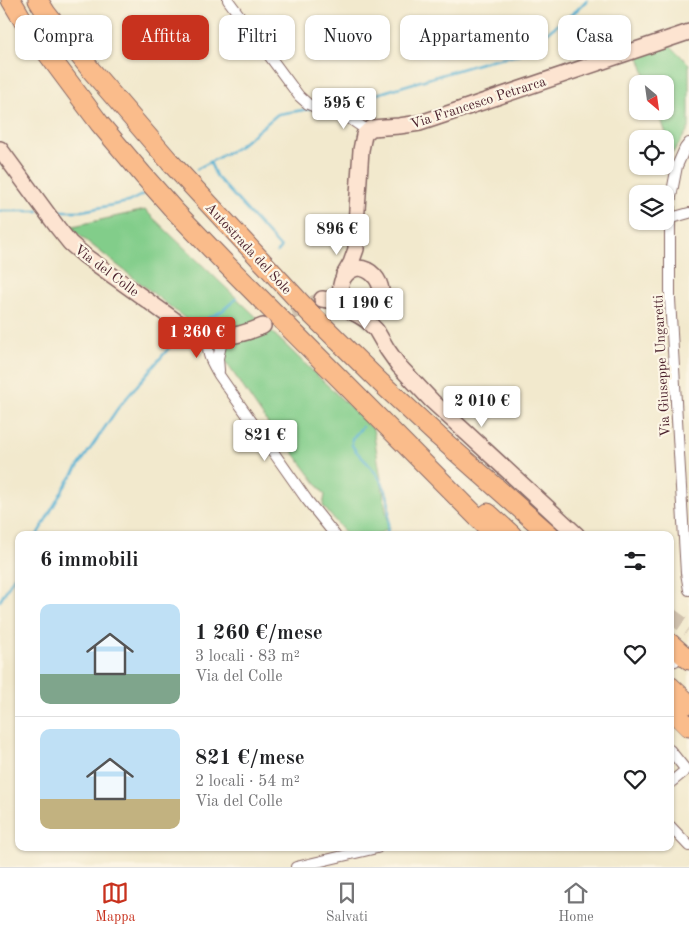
<!DOCTYPE html>
<html lang="it">
<head>
<meta charset="utf-8">
<style>
	:root { --surface:#fff; --page:#f2f2f2; --text:#202124; --muted:#757577; --line:#e0e0e0; --accent:#c8321e }
	body { margin:0; font-family:"Old Standard TT",serif; background:var(--page); color:var(--text); height:100vh; display:flex; flex-direction:column; font-size:19px; white-space:nowrap }
	* { box-sizing:border-box; margin:0 }
	p { font-size:16px; color:var(--muted) }
	.icon { flex:none; width:28px; height:28px; fill:none; stroke:currentColor; stroke-width:2; stroke-linecap:round; stroke-linejoin:round }
	.map { position:relative; flex:1; overflow:hidden }
	.panel { position:absolute; left:15px; top:531px; width:659px; height:320px; display:flex; flex-direction:column; background:var(--surface); border-radius:10px; box-shadow:0 1px 4px #0004 }
	.panel>* { flex:none }
	.banner { position:absolute; left:15px; top:15px; width:660px; height:45px; display:flex; gap:10px }
	.needle { width:32px; rotate:151deg }
	.controls { position:absolute; left:629px; top:75px; display:grid; gap:10px }
	.controls a { display:grid; place-items:center; width:45px; height:45px; border-radius:10px; background:var(--surface); box-shadow:0 1px 4px #0004; font-size:25px }
	.price { position:absolute; translate:-50% -42px; padding:0 11px; border-radius:5px; background:#fff; color:#222; font-size:16px; line-height:32px; filter:drop-shadow(0 1px 2px #0008) }
	.price::after { content:''; position:absolute; left:50%; top:30px; width:15px; height:11px; margin-left:-8px; background:inherit; clip-path:polygon(0 0,100% 0,50% 100%) }
	.price.selected { background:var(--accent); color:#fff }
	ul { padding:0; list-style:none }
	li { display:flex; align-items:center; gap:15px; height:125px; padding:0 25px }
	li+li { border-top:1px solid var(--line) }
	li span { display:grid; place-items:center; flex:none; width:140px; height:100px; border-radius:10px; color:#555 }
	li>.icon { margin-inline-start:auto }
	span .icon { width:60px; height:60px; fill:#fffc; stroke-width:1 }
	li b { font-size:21px }
	h2 { display:flex; justify-content:space-between; align-items:center; height:60px; padding:0 25px; font-size:21px }
	.pill { padding:0 18px; border-radius:10px; background:var(--surface); box-shadow:0 1px 4px #0004; font-size:18px; line-height:45px }
	.pill.selected { background:var(--accent); color:#fff }
	.tab-bar { display:flex; justify-content:space-around; align-items:center; height:70px; border-top:1px solid var(--line); background:var(--surface); font-size:14px; color:var(--muted) }
	.tab-bar a { display:grid; justify-items:center; gap:2px }
	.tab-bar .selected { color:var(--accent) }
	.map>svg:first-child { display:block }
</style>
</head>
<body>
<div class="map">
<svg width="689" height="867" viewBox="0 0 689 867">
	<rect width="100%" height="100%" fill="#fcf5e5"/>
	<filter id="ink" filterUnits="userSpaceOnUse"><feTurbulence type="fractalNoise" baseFrequency=".02" numOctaves="2"/><feDisplacementMap in="SourceGraphic" scale="10" xChannelSelector="R" yChannelSelector="G"/><feConvolveMatrix kernelMatrix="1 2 1 2 8 2 1 2 1" color-interpolation-filters="sRGB"/></filter>
	<filter id="wash" filterUnits="userSpaceOnUse"><feTurbulence type="fractalNoise" baseFrequency=".0096" numOctaves="4" result="noise"/><feDisplacementMap in="SourceGraphic" scale="20" xChannelSelector="R" yChannelSelector="G"/><feGaussianBlur stdDeviation="1.12" result="paint"/><feColorMatrix in="noise" values="0 0 0 0 0 0 0 0 0 0 0 0 0 0 0 0 0 1.4 0 .05"/><feComposite in="paint" operator="in"/></filter>
	<g filter="url(#wash)">
		<rect width="100%" height="100%" fill="#f2e9cd"/>
		<g fill="#82cd8a" stroke="#66765a">
			<path d="M668,43l21,21v64l-16,25 -15,-42h7v-27h-17l-10,-30z"/>
			<path d="M145,210l228,219 16,99 -12,7h-30l-15,-18 -9,-11 2,-11 -38,-51h-5l-63,-92 -37,-36 -113,-89z"/>
		</g>
		<g fill="none" stroke-linecap="round" stroke-linejoin="round">
			<g stroke="#55b0d3" stroke-width="2.5">
				<path d="M323,107l17,-2 151,-45 28,-6 58,-44 10,-10"/>
				<path d="M210,162l6,14 65,72 -4,4"/>
				<path d="M197,169l41,-22 40,-33 32,-5"/>
				<path d="M0,211h38"/>
				<path d="M51,211h31l46,-9 14,-7"/>
				<path d="M206,319l16,-8 15,-13"/>
				<path d="M362,427l-10,12v6c4,8 12,14 18,21 21,24 21,38 17,69"/>
				<path d="M37,535l28,-49 53,-78 62,-73"/>
				<path d="M0,601l19,-33"/>
			</g>
		</g>
	</g>
	<g filter="url(#ink)">
		<g fill="none" stroke-linecap="round" stroke-linejoin="round">
			<g stroke="#d0c1ad" stroke-width="15" stroke-dasharray="15 8" stroke-linecap="butt">
				<path d="M271,322l51,-23"/>
				<path d="M670,615l19,14"/>
			</g>
			<defs>
				<g id="street">
					<path d="M228,0l71,96 9,8 21,9 20,5 19,13"/>
					<path d="M689,143l-4,5 -8,18 -7,36v97l16,274 3,17"/>
					<path d="M671,218l18,-5"/>
					<path d="M209,336c-3,19 1,23 10,39l88,125 28,35"/>
					<path d="M219,371l-1,-13 5,-21"/>
					<path d="M670,662l5,-1"/>
					<path d="M670,750l16,20 -16,13"/>
					<path d="M670,826l19,20"/>
					<path d="M296,867l81,-19"/>
				</g>
				<g id="secondary">
					<path d="M0,149l58,79 12,15 15,13 91,65c32,21 54,19 87,5"/>
					<path d="M358,268c27,1 33,45 6,47 -24,2 -35,-41 -6,-47z"/>
					<path d="M344,275l7,-12 5,-14v-25l5,-74 3,-15 4,-4 4,-3 27,-2 21,-3 21,-7 248,-84"/>
					<path d="M322,299l13,2 13,8"/>
					<path d="M358,315l8,5 10,10 11,19 12,17 33,35 145,134"/>
				</g>
				<g id="highway">
					<path d="M11,0l13,22 76,102 43,51 31,35 49,51 272,274"/>
					<path d="M38,0l8,13 45,57 79,92 140,151 71,70 57,53 112,99"/>
					<path d="M488,513l24,22"/>
					<path d="M670,643l19,17"/>
					<path d="M670,686l19,18"/>
					<path d="M670,708l19,19"/>
				</g>
			</defs>
			<use href="#street" stroke="#856664" stroke-width="12"/>
			<use href="#secondary" stroke="#856664" stroke-width="18"/>
			<use href="#highway" stroke="#856664" stroke-width="21"/>
			<use href="#street" stroke="#fff" stroke-width="10"/>
			<use href="#secondary" stroke="#fde4d1" stroke-width="15"/>
			<use href="#highway" stroke="#fabc8b" stroke-width="19"/>
		</g>
	</g>
	<g text-anchor="middle" stroke-width="4.5" stroke-linejoin="round" paint-order="stroke">
		<g font-size="14" fill="#4a1f2b" stroke="#fcf5e5">
			<text transform="translate(478 102) rotate(-18)" y="5">Via Francesco Petrarca</text>
			<text transform="translate(249 248) rotate(47)" y="5">Autostrada del Sole</text>
			<text transform="translate(107 270) rotate(37)" y="5">Via del Colle</text>
			<text transform="translate(661 366) rotate(-93)" y="5">Via Giuseppe Ungaretti</text>
		</g>
	</g>
</svg>
<div class="controls">
<a><svg class="needle" viewBox="-14 -14 28 28"><path d="M0-13l5 13h-10z" fill="#e53935"/><path d="M0 13l5-13h-10z" fill="#757577"/></svg></a>
<a><svg class="icon" aria-label="locate" viewBox="0 0 24 24"><circle cx="12" cy="12" r="6"/><path d="M12 2v4M12 18v4M2 12h4M18 12h4"/></svg></a>
<a><svg class="icon" aria-label="layers" viewBox="0 0 24 24"><path d="M12 4l9 5-9 5-9-5zM3 14l9 5 9-5"/></svg></a>
</div>
<b class="price" style="left:344px;top:130px">595 €</b>
<b class="price" style="left:337px;top:256px">896 €</b>
<b class="price" style="left:365px;top:330px">1 190 €</b>
<b class="price selected" style="left:197px;top:359px">1 260 €</b>
<b class="price" style="left:482px;top:428px">2 010 €</b>
<b class="price" style="left:265px;top:462px">821 €</b>
<div class="banner">
<a class="pill">Compra</a>
<a class="pill selected">Affitta</a>
<a class="pill">Filtri</a>
<a class="pill">Nuovo</a>
<a class="pill">Appartamento</a>
<a class="pill">Casa</a>
</div>
<section class="panel">
<h2>6 immobili<svg class="icon" aria-label="filters" viewBox="0 0 24 24"><path d="M4 7h16M4 17h16"/><circle cx="9" cy="7" r="2"/><circle cx="15" cy="17" r="2"/></svg></h2>
<ul>
<li><span style="background:linear-gradient(#bfe0f5 70%,#7fa58c 0)"><svg class="icon" aria-label="home" viewBox="0 0 24 24"><path d="M3 11l9-7 9 7M6 9v11h12V9"/></svg></span><div><b>1 260 €/mese</b><p>3 locali · 83 m²</p><p>Via del Colle</p></div><svg class="icon" aria-label="heart" viewBox="0 0 24 24"><path d="M12 20l-8-8c-3-5 5-10 8-4 3-6 11-1 8 4z"/></svg></li>
<li><span style="background:linear-gradient(#bfe0f5 70%,#c2b280 0)"><svg class="icon" aria-label="home" viewBox="0 0 24 24"><path d="M3 11l9-7 9 7M6 9v11h12V9"/></svg></span><div><b>821 €/mese</b><p>2 locali · 54 m²</p><p>Via del Colle</p></div><svg class="icon" aria-label="heart" viewBox="0 0 24 24"><path d="M12 20l-8-8c-3-5 5-10 8-4 3-6 11-1 8 4z"/></svg></li>
</ul>
</section>
</div>
<nav class="tab-bar">
<a class="selected"><svg class="icon" aria-label="map" viewBox="0 0 24 24"><path d="M3 6l6-2 6 2 6-2v14l-6 2-6-2-6 2zM9 4v14M15 6v14"/></svg>Mappa</a>
<a><svg class="icon" aria-label="saved" viewBox="0 0 24 24"><path d="M7 4h10v16l-5-4-5 4z"/></svg>Salvati</a>
<a><svg class="icon" aria-label="home" viewBox="0 0 24 24"><path d="M3 11l9-7 9 7M6 9v11h12V9"/></svg>Home</a>
</nav>
</body>
</html>
